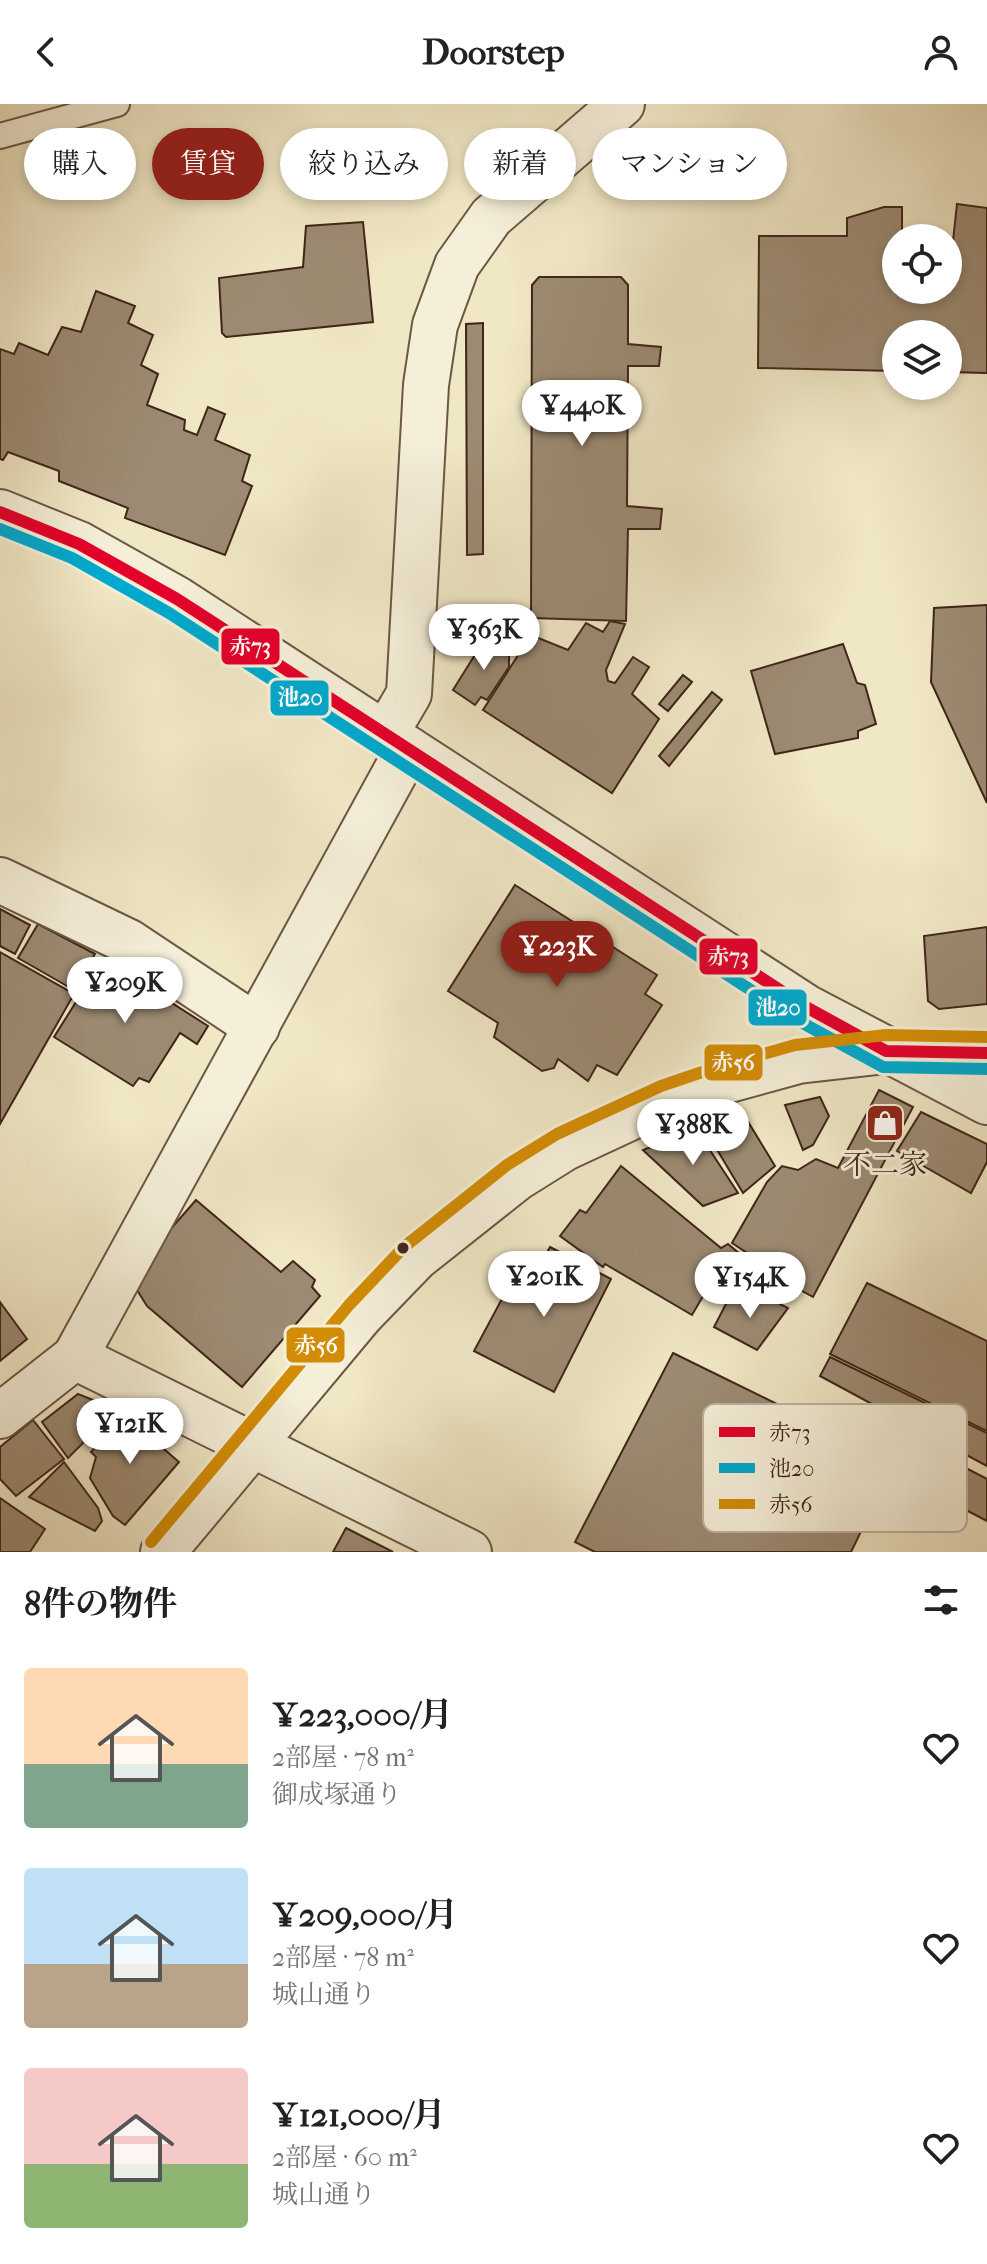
<!DOCTYPE html>
<html lang="ja">
<head>
<meta charset="utf-8">
<style>
	:root { --surface:#fff; --page:#f2f2f2; --text:#222; --muted:#767676; --accent:#8f2418 }
	body { margin:0; font-family:"IM FELL French Canon","Noto Serif JP",serif; background:var(--page); color:var(--text); height:100vh; display:flex; flex-direction:column; font-size:30px; white-space:nowrap }
	* { box-sizing:border-box; margin:0 }
	p { font-size:26px; color:var(--muted) }
	.icon { flex:none; width:44px; height:44px; fill:none; stroke:currentColor; stroke-width:2; stroke-linecap:round; stroke-linejoin:round }
	.map { position:relative; height:1448px; overflow:hidden }
	.panel { display:flex; flex-direction:column; background:var(--surface); flex:1 }
	.panel>* { flex:none }
	.hud { position:absolute; left:24px; top:24px; width:940px; height:72px; display:flex; gap:16px }
	.fabs { position:absolute; left:882px; top:120px; display:grid; gap:16px }
	.fabs a { display:grid; place-items:center; width:80px; height:80px; border-radius:50%; background:var(--surface); box-shadow:0 4px 12px #0003; font-size:40px }
	.price { position:absolute; translate:-50% -68px; padding:0 18px; border-radius:28px; background:#fff; color:#222; font-size:26px; line-height:52px; filter:drop-shadow(0 2px 4px #0008) }
	.price::after { content:''; position:absolute; left:50%; top:48px; width:24px; height:18px; margin-left:-12px; background:inherit; clip-path:polygon(0 0,100% 0,50% 100%) }
	.price.current { background:var(--accent); color:#fff }
	ul { padding:0; list-style:none }
	li { display:flex; align-items:center; gap:24px; height:200px; padding:0 24px }
	li span { display:grid; place-items:center; flex:none; width:224px; height:160px; border-radius:8px; color:#555 }
	li>.icon { margin-inline-start:auto }
	span .icon { width:96px; height:96px; fill:#fffc; stroke-width:1 }
	li b { font-size:34px }
	h2 { display:flex; justify-content:space-between; align-items:center; height:96px; padding:0 24px; font-size:34px }
	.chip { padding:0 28px; border-radius:36px; background:var(--surface); box-shadow:0 4px 12px #0003; font-size:28px; line-height:72px }
	.chip.current { background:var(--accent); color:#fff }
	header { display:flex; justify-content:space-between; align-items:center; height:104px; padding:0 24px; background:var(--surface); font-size:36px; font-weight:700 }
	.map>svg:first-child { display:block }
</style>
</head>
<body>
<header><svg class="icon" aria-label="back" viewBox="0 0 24 24"><path d="M15 5l-7 7 7 7"/></svg>Doorstep<svg class="icon" aria-label="person" viewBox="0 0 24 24"><circle cx="12" cy="8" r="4"/><path d="M4 21q1-7 8-7t8 7"/></svg></header>
<div class="map">
<svg width="987" height="1448" viewBox="0 0 987 1448">
	<rect width="100%" height="100%" fill="#f0e7c5"/>
	<filter id="stains"><feTurbulence type="fractalNoise" baseFrequency=".0025" numOctaves="4"/><feColorMatrix values="0 0 0 0 .2 0 0 0 0 .09 0 0 0 0 .02 0 0 0 .5 -.17"/></filter>
	<radialGradient id="worn" r=".72"><stop offset=".6" stop-color="#630" stop-opacity="0"/><stop offset="1" stop-color="#630" stop-opacity=".3"/></radialGradient>
	<g fill="#9c8a72" stroke="#402519" stroke-width="2">
		<path d="M957,100l30,4v165l-39,-1v-38h-52v37l-138,-3 1,-132h88v-18l37,-11h18v31h-6v52h52v-49h5z"/>
		<path d="M363,118l10,100 -147,15 -4,-4 -3,-55 84,-11 3,-41z"/>
		<path d="M539,173h82l7,8v59l33,3 -2,19h-31l-1,140 35,3 -2,20h-32l-2,92 -95,-3 1,-333z"/>
		<path d="M96,187l39,15 -7,17 25,12 -12,30 17,9 -11,31 38,15 -1,10 13,5 11,-28 17,7 -10,26 35,15 -8,26 10,5 -27,69 -100,-37 3,-10 -69,-27v-10l-51,-19 -5,8 -3,-1v-110l14,5 5,-11 29,12 14,-28 19,5z"/>
		<path d="M483,219v231l-16,1 -1,-231z"/>
		<path d="M987,501v198l-56,-121 3,-74z"/>
		<path d="M610,517l15,3 -19,46 2,11 7,2 18,-26 16,10 -17,27 27,25 -47,74 -129,-83 48,-75 37,15 18,-27 17,9z"/>
		<path d="M486,533l23,14v16l-22,33 -6,-3 -6,8 -22,-15z"/>
		<path d="M843,540l14,39 8,2 11,39 -18,7v7l-83,16 -24,-83z"/>
		<path d="M683,571l9,7 -24,29 -9,-7z"/>
		<path d="M712,588l10,8 -53,66 -10,-10z"/>
		<path d="M515,781l142,90 -12,19 17,11 -45,70 -20,-10 -9,16 -30,-22 -4,9 -12,3 -48,-34 4,-14 -50,-32z"/>
		<path d="M0,805l30,16 -15,29 -15,-8z"/>
		<path d="M38,820l57,30 -21,36 -56,-32z"/>
		<path d="M987,823v77l-48,5 -11,-8 -4,-65z"/>
		<path d="M0,848l74,42 -74,130z"/>
		<path d="M103,855l105,67 -11,18 -17,-11 -31,49 -10,-4 -6,8 -79,-49z"/>
		<path d="M879,986l34,17 -100,190 -36,-20 4,-8 -19,-15 -4,6 -26,-17 35,-61 15,-16 16,4 18,-11 22,9z"/>
		<path d="M820,993l9,19 -16,29 -10,5 -18,-45z"/>
		<path d="M921,1008l66,32v18l-16,31 -74,-42z"/>
		<path d="M744,1011l31,51 -32,27 -39,-65z"/>
		<path d="M696,1025l42,64 -35,13 -60,-56z"/>
		<path d="M621,1062l100,82 7,-4 25,21 -27,35 -17,-14 -17,29 -87,-51 -2,3 -43,-31 20,-26 6,3z"/>
		<path d="M196,1096l85,72 12,-11 22,19 -3,7 8,9 -78,91 -95,-81 -10,-16 31,-58z"/>
		<path d="M550,1143l61,32 -57,113 -80,-41 45,-84 16,7z"/>
		<path d="M867,1179l120,58v90l-157,-77z"/>
		<path d="M761,1190l27,14 -31,42 -43,-23 15,-29 24,11z"/>
		<path d="M0,1198l27,37 -27,22z"/>
		<path d="M673,1249l222,109 -44,90h-256l-20,-10z"/>
		<path d="M830,1253l157,76v33l-167,-90z"/>
		<path d="M78,1290l30,12 -10,22 -30,30 -26,-36z"/>
		<path d="M123,1310l13,11 7,-7 27,23 -6,8 15,13 -54,63 -12,-9 -23,-38 6,-21 -5,-5z"/>
		<path d="M33,1316l31,39 -48,37 -16,-17v-32z"/>
		<path d="M64,1358l34,46 4,13 -7,10 -66,-34z"/>
		<path d="M962,1362l25,13v42l-42,-22z"/>
		<path d="M0,1394l45,31 -15,23h-30z"/>
		<path d="M346,1424l47,24h-60z"/>
	</g>
	<g fill="none" stroke-linecap="round" stroke-linejoin="round">
		<defs>
			<path id="service" d="M0,32l117,-32"/>
			<g id="minor">
				<path d="M385,631l24,-41 17,-309 9,-60 22,-60 34,-48 131,-113"/>
				<path d="M0,776l129,62 128,85"/>
				<path d="M75,1253l394,195"/>
				<path d="M0,1312l75,-59 333,-608"/>
			</g>
			<g id="tertiary">
				<path d="M0,408l79,32 98,55 629,408 181,95"/>
				<path d="M163,1448l198,-237 55,-57 101,-80 48,-30 101,-47 52,-18 80,-22 88,-10 101,2"/>
			</g>
		</defs>
		<use href="#service" stroke="#6c5644" stroke-width="28"/>
		<use href="#minor" stroke="#6c5644" stroke-width="48"/>
		<use href="#tertiary" stroke="#6c5644" stroke-width="48"/>
		<use href="#service" stroke="#f5efd9" stroke-width="24"/>
		<use href="#minor" stroke="#f5efd9" stroke-width="44"/>
		<use href="#tertiary" stroke="#f5efd9" stroke-width="44"/>
		<defs>
			<path id="bus-1" d="M0,408l79,32 98,55 629,408 80,44 101,2"/>
			<path id="bus-2" d="M0,425l72,29 97,55 628,407 86,47 104,2"/>
			<path id="bus-3" d="M151,1438l198,-237 55,-58 103,-82 50,-31 104,-48 53,-18 81,-23 91,-10 101,2"/>
		</defs>
		<use href="#bus-1" stroke="#f5efd9" stroke-width="18"/>
		<use href="#bus-2" stroke="#f5efd9" stroke-width="18"/>
		<use href="#bus-3" stroke="#f5efd9" stroke-width="18"/>
		<use href="#bus-1" stroke="#e4002b" stroke-width="12"/>
		<use href="#bus-2" stroke="#00a9ce" stroke-width="12"/>
		<use href="#bus-3" stroke="#d28c05" stroke-width="12"/>
	</g>
	<defs>
		<symbol id="shop-square" viewBox="-11 -11 22 22"><rect x="-9" y="-9" width="18" height="18" rx="4" fill="#8f2418" stroke="#f5efd9"/><path d="M-5-2.5h2.3a2.7 3.5 0 0 1 5.4 0H5L5.5 6h-11ZM-1.5-2.5h3a1.5 2.3 0 0 0-3 0Z" fill="#fff"/></symbol>
	</defs>
	<g fill-rule="evenodd">
		<use href="#shop-square" x="863" y="997" width="44" height="44"/>
	</g>
	<circle fill="#402519" stroke="#f5efd9" stroke-width="3" cx="403" cy="1144" r="7"/>
	<g text-anchor="middle" stroke-width="6" stroke-linejoin="round" paint-order="stroke">
		<g font-size="28" fill="#402519" stroke="#f5efd9">
			<text x="885" y="1070">不二家</text>
		</g>
	</g>
	<rect x="703" y="1300" width="264" height="128" rx="12" fill="#f5efd9" stroke="#bfb29f" stroke-width="2"/>
	<rect x="719" y="1323" width="36" height="10" fill="#e4002b"/>
	<rect x="719" y="1359" width="36" height="10" fill="#00a9ce"/>
	<rect x="719" y="1395" width="36" height="10" fill="#d28c05"/>
	<g font-size="22" fill="#402519">
		<text x="769" y="1336">赤73</text>
		<text x="769" y="1372">池20</text>
		<text x="769" y="1408">赤56</text>
	</g>
	<g stroke="#f5efd9" stroke-width="3">
		<rect x="220" y="523" width="61" height="39" rx="8" fill="#e4002b"/>
		<rect x="269" y="575" width="61" height="38" rx="8" fill="#00a9ce"/>
		<rect x="698" y="833" width="61" height="39" rx="8" fill="#e4002b"/>
		<rect x="747" y="884" width="61" height="39" rx="8" fill="#00a9ce"/>
		<rect x="703" y="939" width="61" height="39" rx="8" fill="#d28c05"/>
		<rect x="285" y="1222" width="61" height="38" rx="8" fill="#d28c05"/>
	</g>
	<g font-size="22" text-anchor="middle" font-weight="bold" fill="#fff">
		<text x="250" y="550">赤73</text>
		<text x="300" y="601">池20</text>
		<text x="728" y="860">赤73</text>
		<text x="778" y="911">池20</text>
		<text x="733" y="966">赤56</text>
		<text x="316" y="1249">赤56</text>
	</g>
	<rect width="100%" height="100%" filter="url(#stains)"/>
	<rect width="100%" height="100%" fill="url(#worn)"/>
</svg>
<div class="fabs">
<a><svg class="icon" aria-label="locate" viewBox="0 0 24 24"><circle cx="12" cy="12" r="6"/><path d="M12 2v4M12 18v4M2 12h4M18 12h4"/></svg></a>
<a><svg class="icon" aria-label="layers" viewBox="0 0 24 24"><path d="M12 4l9 5-9 5-9-5zM3 14l9 5 9-5"/></svg></a>
</div>
<b class="price" style="left:582px;top:344px">¥440K</b>
<b class="price" style="left:484px;top:568px">¥363K</b>
<b class="price current" style="left:557px;top:885px">¥223K</b>
<b class="price" style="left:125px;top:921px">¥209K</b>
<b class="price" style="left:693px;top:1063px">¥388K</b>
<b class="price" style="left:544px;top:1215px">¥201K</b>
<b class="price" style="left:750px;top:1216px">¥154K</b>
<b class="price" style="left:130px;top:1362px">¥121K</b>
<div class="hud">
<a class="chip">購入</a>
<a class="chip current">賃貸</a>
<a class="chip">絞り込み</a>
<a class="chip">新着</a>
<a class="chip">マンション</a>
</div>
</div>
<section class="panel">
<h2>8件の物件<svg class="icon" aria-label="filters" viewBox="0 0 24 24"><path d="M4 7h16M4 17h16"/><circle cx="9" cy="7" r="2"/><circle cx="15" cy="17" r="2"/></svg></h2>
<ul>
<li><span style="background:linear-gradient(#ffd9b3 60%,#7fa58c 0)"><svg class="icon" aria-label="home" viewBox="0 0 24 24"><path d="M3 11l9-7 9 7M6 9v11h12V9"/></svg></span><div><b>¥223,000/月</b><p>2部屋 · 78 m²</p><p>御成塚通り</p></div><svg class="icon" aria-label="heart" viewBox="0 0 24 24"><path d="M12 20l-8-8c-3-5 5-10 8-4 3-6 11-1 8 4z"/></svg></li>
<li><span style="background:linear-gradient(#bfe0f5 60%,#b9a48a 0)"><svg class="icon" aria-label="home" viewBox="0 0 24 24"><path d="M3 11l9-7 9 7M6 9v11h12V9"/></svg></span><div><b>¥209,000/月</b><p>2部屋 · 78 m²</p><p>城山通り</p></div><svg class="icon" aria-label="heart" viewBox="0 0 24 24"><path d="M12 20l-8-8c-3-5 5-10 8-4 3-6 11-1 8 4z"/></svg></li>
<li><span style="background:linear-gradient(#f6c9c9 60%,#8fb573 0)"><svg class="icon" aria-label="home" viewBox="0 0 24 24"><path d="M3 11l9-7 9 7M6 9v11h12V9"/></svg></span><div><b>¥121,000/月</b><p>2部屋 · 60 m²</p><p>城山通り</p></div><svg class="icon" aria-label="heart" viewBox="0 0 24 24"><path d="M12 20l-8-8c-3-5 5-10 8-4 3-6 11-1 8 4z"/></svg></li>
</ul>
</section>
</body>
</html>
